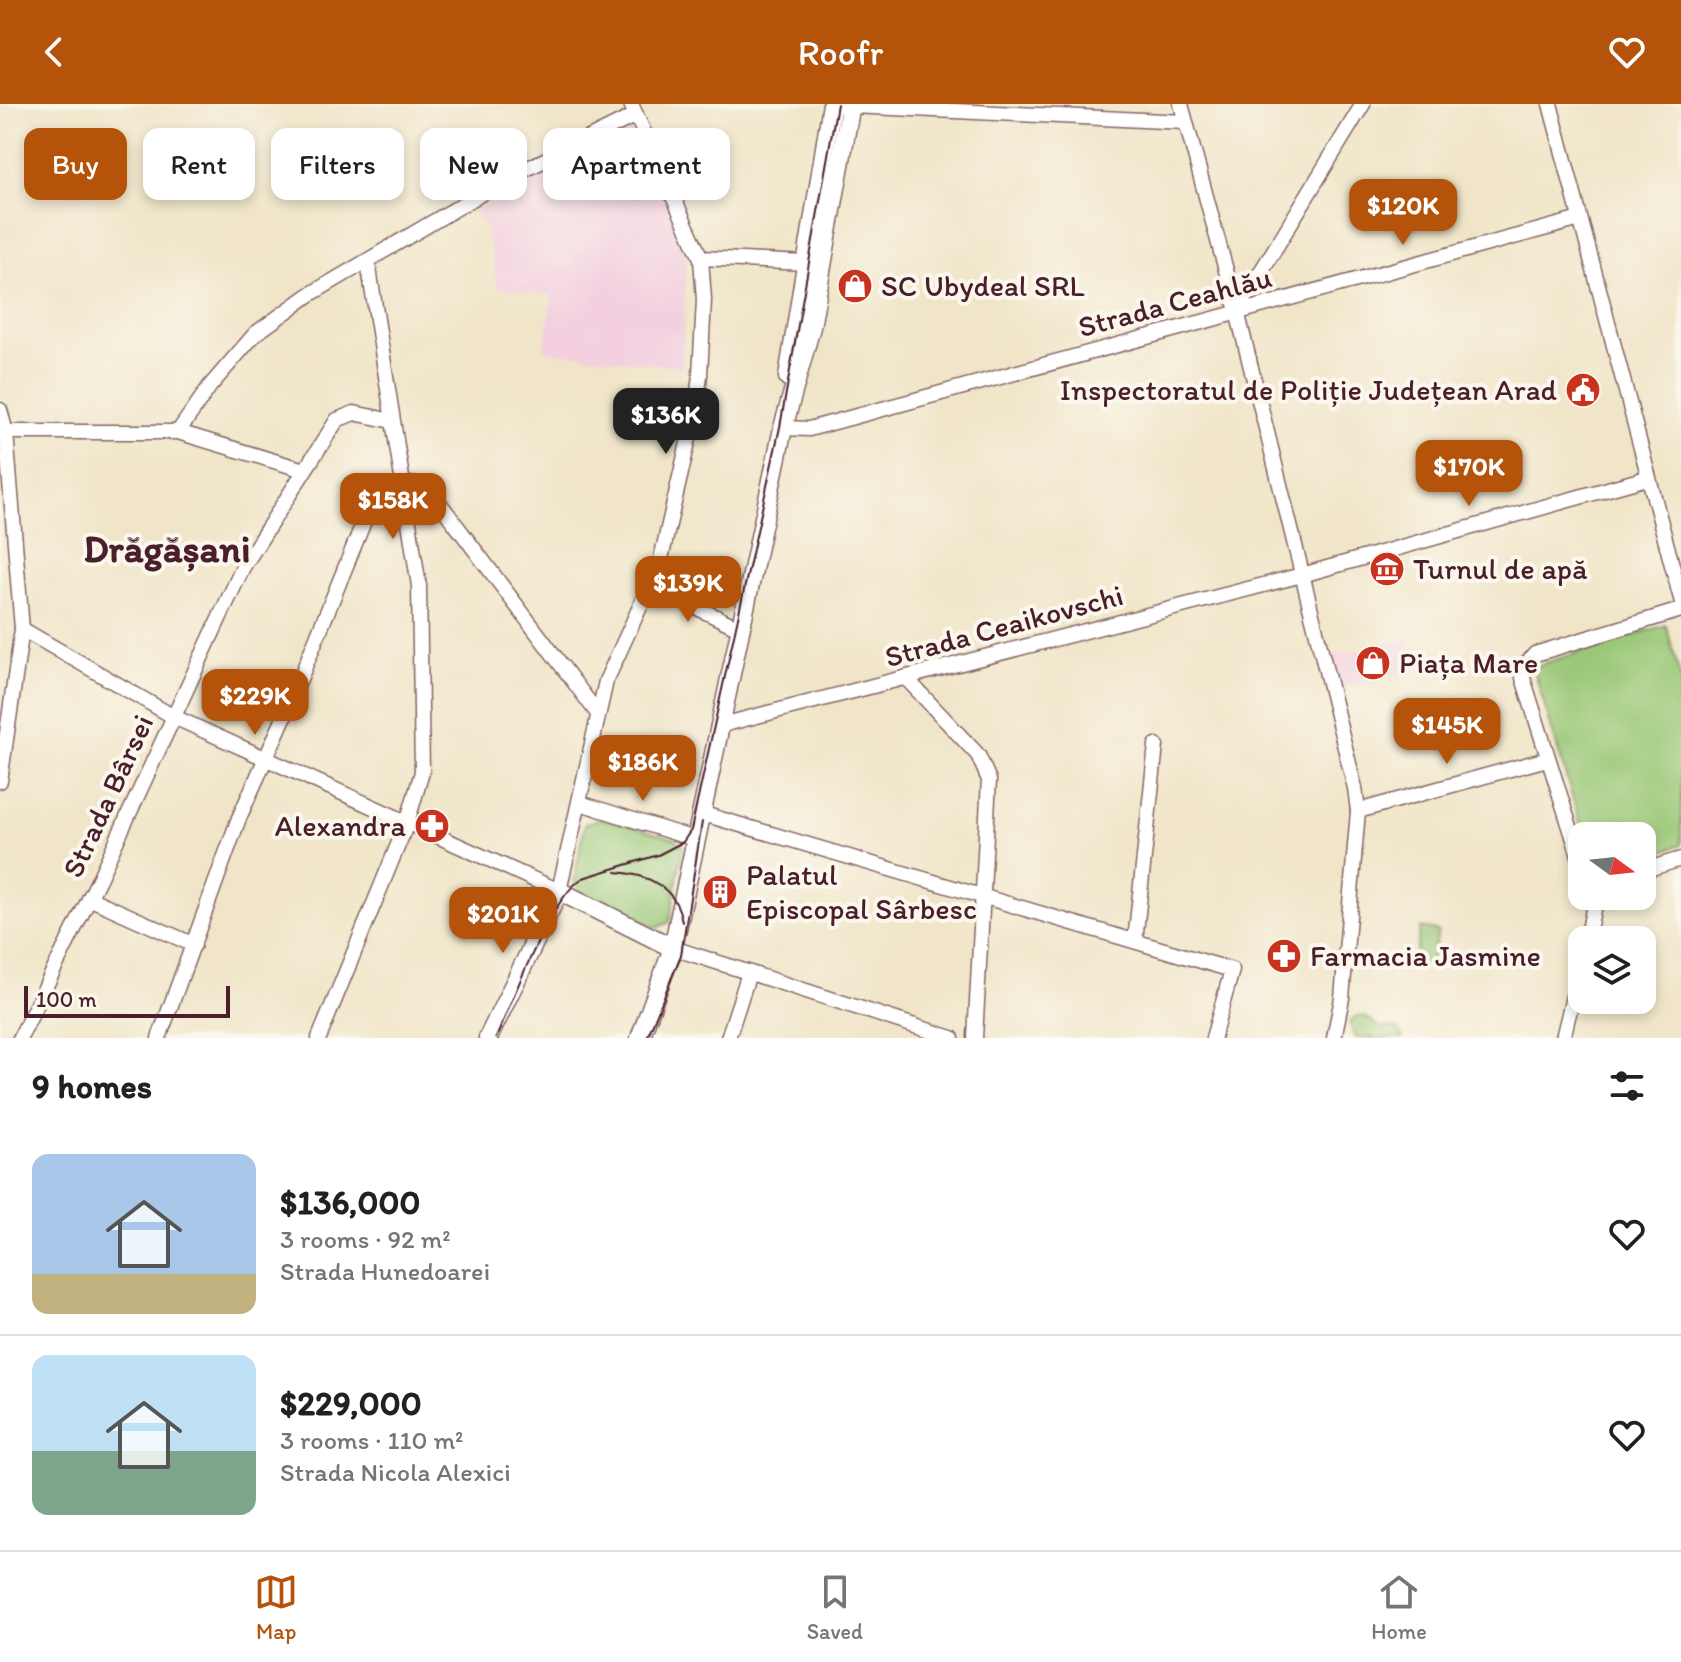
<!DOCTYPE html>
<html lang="en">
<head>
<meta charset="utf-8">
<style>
	:root { --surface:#fff; --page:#f2f2f2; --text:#202124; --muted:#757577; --line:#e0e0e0; --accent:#b45309 }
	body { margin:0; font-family:Itim,sans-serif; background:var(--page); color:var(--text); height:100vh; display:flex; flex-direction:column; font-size:30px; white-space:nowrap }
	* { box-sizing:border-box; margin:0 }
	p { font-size:26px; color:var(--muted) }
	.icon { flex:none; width:44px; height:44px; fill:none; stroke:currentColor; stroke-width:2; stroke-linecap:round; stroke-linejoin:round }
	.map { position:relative; height:934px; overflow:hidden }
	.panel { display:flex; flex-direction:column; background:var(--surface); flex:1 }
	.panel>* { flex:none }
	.top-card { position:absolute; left:24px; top:24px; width:800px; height:72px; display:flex; gap:16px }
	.needle { width:52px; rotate:105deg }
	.controls { position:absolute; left:1568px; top:718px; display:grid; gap:16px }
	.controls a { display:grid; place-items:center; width:88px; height:88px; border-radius:16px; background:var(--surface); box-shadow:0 4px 12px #0003; font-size:40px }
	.scale { position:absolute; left:24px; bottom:20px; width:206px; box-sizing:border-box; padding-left:8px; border:4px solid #4a1f2b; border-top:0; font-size:22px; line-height:28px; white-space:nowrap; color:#4a1f2b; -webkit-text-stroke:6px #fbf7ec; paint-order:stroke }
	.price { position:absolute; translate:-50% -68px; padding:0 18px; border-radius:16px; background:var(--accent); color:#fff; font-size:26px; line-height:52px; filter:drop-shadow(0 2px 4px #0008) }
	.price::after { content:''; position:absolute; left:50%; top:48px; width:24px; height:18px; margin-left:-12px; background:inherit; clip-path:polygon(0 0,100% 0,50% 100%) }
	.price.on { background:#222; color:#fff }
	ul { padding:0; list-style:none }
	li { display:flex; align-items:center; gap:24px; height:200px; padding:0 32px }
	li+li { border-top:2px solid var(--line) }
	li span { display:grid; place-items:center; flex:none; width:224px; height:160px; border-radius:16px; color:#555 }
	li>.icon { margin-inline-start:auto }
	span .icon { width:96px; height:96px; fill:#fffc; stroke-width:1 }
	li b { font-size:34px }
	h2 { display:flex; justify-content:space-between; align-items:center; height:96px; padding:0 32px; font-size:34px }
	.pill { padding:0 28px; border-radius:16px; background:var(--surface); box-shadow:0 4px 12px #0003; font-size:28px; line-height:72px }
	.pill.on { background:var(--accent); color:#fff }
	header { display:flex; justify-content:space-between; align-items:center; height:104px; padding:0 32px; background:var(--accent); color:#fff; font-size:36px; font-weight:600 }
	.tabs { display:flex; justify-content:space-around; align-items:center; height:112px; border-top:2px solid var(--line); background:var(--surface); font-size:22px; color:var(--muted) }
	.tabs a { display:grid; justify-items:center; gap:4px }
	.tabs .on { color:var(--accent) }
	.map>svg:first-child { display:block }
</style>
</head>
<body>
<header><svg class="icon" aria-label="back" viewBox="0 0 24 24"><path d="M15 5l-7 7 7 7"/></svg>Roofr<svg class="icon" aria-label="heart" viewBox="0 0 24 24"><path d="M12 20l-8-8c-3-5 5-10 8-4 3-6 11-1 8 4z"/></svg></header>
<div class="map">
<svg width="1681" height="934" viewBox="0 0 1681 934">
	<rect width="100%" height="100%" fill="#fbf7ec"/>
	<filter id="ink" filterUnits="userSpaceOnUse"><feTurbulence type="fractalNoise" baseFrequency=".0125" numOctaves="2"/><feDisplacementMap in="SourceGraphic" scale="16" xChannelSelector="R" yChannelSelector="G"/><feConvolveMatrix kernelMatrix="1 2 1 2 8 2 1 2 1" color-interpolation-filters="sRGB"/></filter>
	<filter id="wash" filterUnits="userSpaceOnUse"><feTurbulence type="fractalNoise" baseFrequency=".006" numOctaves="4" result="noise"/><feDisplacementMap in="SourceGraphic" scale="32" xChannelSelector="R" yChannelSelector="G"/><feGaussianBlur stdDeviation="1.8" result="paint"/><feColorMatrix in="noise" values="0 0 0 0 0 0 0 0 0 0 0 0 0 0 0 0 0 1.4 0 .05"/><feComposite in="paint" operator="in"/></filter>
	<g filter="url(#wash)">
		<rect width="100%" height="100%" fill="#f0e5c8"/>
		<g fill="#f3cfdf">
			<path d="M635,25l52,126 -5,112 -138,-16 8,-56 -54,-7 -12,-58 -12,-19z"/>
			<path d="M1407,535l6,31 -74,17 -7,-32z"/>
		</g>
		<g fill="#99c776" stroke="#727350" stroke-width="2">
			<path d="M1666,521l15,55v165l-39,13v-22h-58l-51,-169z"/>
			<path d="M601,714l72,20 10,8 -13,76 -14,6 -76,-36 -6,-11 11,-57z"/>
			<path d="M1420,824l18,3 -7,35 -17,-3z"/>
			<path d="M1356,912l10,1 13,10 19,1 5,10h-47l-7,-15z"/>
		</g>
	</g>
	<g filter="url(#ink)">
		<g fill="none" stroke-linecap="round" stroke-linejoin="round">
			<defs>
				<g id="minor">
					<path d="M1181,0l56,207 118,477 3,23 -16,187 -8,40"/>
					<path d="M1550,0l131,495"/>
					<path d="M831,1l354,17"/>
					<path d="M701,154l105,5"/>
					<path d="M1237,207l126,-207"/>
					<path d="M0,306l6,23 16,196 -22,152"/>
					<path d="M783,324l26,1 771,-210"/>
					<path d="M0,328h178l126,38"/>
					<path d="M178,328l32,-46 45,-52 54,-39 197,-116 130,-64"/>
					<path d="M652,482l87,42"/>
					<path d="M22,525l152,88 385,174 47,-210 54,-118 36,-155 4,-33 4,-75 -3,-42 -70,-154"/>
					<path d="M906,574l72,77 11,25 -14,258"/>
					<path d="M718,622l584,-151 345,-97"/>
					<path d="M580,699l114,36"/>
					<path d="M1358,707l189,-52"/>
					<path d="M700,709l532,157 -19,68"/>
					<path d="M1582,761l-59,-187 2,-12 10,-12 146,-44"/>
					<path d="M1642,767l39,-12"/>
					<path d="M89,794l105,47"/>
					<path d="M1587,836l7,-35 -2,-9"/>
					<path d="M1135,837l21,-196"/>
					<path d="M673,844l279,90"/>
					<path d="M20,934l78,-157 145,-314 94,-147 17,-7 38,8"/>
					<path d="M159,934l80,-220 48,-107 82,-202c16,-23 38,-34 63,-16l166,221"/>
					<path d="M319,934l88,-215 15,-51 -3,-186 -51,-324"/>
					<path d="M728,934l21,-65"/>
					<path d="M1563,934l19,-78"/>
				</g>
				<g id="major">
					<path d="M788,273l44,-273"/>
					<path d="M488,934l71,-147 114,57"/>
					<path d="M640,934l33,-90 110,-520 28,-101 40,-223"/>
				</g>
			</defs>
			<use href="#minor" stroke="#846462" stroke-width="17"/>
			<use href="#major" stroke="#846462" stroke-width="21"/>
			<use href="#minor" stroke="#fff" stroke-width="14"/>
			<use href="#major" stroke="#fff" stroke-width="18"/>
			<g stroke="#4a1f2b" stroke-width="2">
				<path d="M616,768c32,2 61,16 66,50"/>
				<path d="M496,934c17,-38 54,-141 87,-160l75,-23 25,-13 8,-12 89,-403 57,-323"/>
				<path d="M647,934l34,-83 21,-133"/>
			</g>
		</g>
	</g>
	<defs>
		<symbol id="shop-disc" viewBox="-11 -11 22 22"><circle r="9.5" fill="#c8321e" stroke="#fbf7ec"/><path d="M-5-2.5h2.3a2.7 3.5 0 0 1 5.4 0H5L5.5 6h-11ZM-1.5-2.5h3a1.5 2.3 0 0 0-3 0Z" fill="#fff"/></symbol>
		<symbol id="civic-disc" viewBox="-11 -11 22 22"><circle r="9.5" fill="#c8321e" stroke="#fbf7ec"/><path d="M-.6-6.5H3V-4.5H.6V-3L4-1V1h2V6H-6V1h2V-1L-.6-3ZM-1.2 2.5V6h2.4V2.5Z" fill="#fff"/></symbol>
		<symbol id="museum-disc" viewBox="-11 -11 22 22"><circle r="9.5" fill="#c8321e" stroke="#fbf7ec"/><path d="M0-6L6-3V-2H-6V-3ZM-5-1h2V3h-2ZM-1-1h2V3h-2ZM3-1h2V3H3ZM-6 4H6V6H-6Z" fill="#fff"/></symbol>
		<symbol id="pharmacy-disc" viewBox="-11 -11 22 22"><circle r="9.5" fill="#c8321e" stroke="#fbf7ec"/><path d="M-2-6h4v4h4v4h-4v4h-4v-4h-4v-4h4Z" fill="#fff"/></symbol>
		<symbol id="building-disc" viewBox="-11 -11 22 22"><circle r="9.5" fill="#c8321e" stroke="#fbf7ec"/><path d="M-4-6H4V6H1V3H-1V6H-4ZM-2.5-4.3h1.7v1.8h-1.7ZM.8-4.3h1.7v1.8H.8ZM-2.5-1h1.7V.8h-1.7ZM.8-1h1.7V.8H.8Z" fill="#fff"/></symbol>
	</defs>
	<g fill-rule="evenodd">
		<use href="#shop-disc" x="835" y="162" width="40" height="40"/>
		<use href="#civic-disc" x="1563" y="266" width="40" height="40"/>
		<use href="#museum-disc" x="1367" y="445" width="40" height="40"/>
		<use href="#shop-disc" x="1353" y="539" width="40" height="40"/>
		<use href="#pharmacy-disc" x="412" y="702" width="40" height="40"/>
		<use href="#building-disc" x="700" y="768" width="40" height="40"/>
		<use href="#pharmacy-disc" x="1264" y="832" width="40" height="40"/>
	</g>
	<g text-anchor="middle" stroke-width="8" stroke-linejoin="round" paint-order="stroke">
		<g font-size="30" fill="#4a1f2b" stroke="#fbf7ec" text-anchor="start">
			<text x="881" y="192">SC Ubydeal SRL</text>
			<text x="1557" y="296" text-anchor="end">Inspectoratul de Poliție Județean Arad</text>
			<text x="1413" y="475">Turnul de apă</text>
			<text x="1399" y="569">Piața Mare</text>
			<text x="406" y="732" text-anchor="end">Alexandra</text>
			<text x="746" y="781">Palatul<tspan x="746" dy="34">Episcopal Sârbesc</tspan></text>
			<text x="1310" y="862">Farmacia Jasmine</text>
		</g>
		<g font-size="30" fill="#4a1f2b" stroke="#fbf7ec">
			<text transform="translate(1175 198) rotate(-15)" y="10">Strada Ceahlău</text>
			<text transform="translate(1004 522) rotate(-15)" y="10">Strada Ceaikovschi</text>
			<text transform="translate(108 692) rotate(-65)" y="10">Strada Bârsei</text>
		</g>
		<g font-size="38" font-weight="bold" fill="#4a1f2b" stroke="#fbf7ec">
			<text x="167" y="458">Drăgășani</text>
		</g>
	</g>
</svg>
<div class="controls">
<a><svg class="needle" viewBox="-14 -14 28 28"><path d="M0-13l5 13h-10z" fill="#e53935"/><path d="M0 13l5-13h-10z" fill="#757577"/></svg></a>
<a><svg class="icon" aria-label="layers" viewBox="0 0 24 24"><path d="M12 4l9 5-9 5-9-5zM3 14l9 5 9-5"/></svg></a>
</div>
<div class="scale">100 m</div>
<b class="price" style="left:1403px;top:143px">$120K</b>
<b class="price on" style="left:666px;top:352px">$136K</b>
<b class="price" style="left:1469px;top:404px">$170K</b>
<b class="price" style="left:393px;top:437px">$158K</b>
<b class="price" style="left:688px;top:520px">$139K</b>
<b class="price" style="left:255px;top:633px">$229K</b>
<b class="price" style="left:1447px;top:662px">$145K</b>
<b class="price" style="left:643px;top:699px">$186K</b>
<b class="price" style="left:503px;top:851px">$201K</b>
<div class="top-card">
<a class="pill on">Buy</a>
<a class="pill">Rent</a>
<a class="pill">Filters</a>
<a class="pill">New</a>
<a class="pill">Apartment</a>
</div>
</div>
<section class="panel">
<h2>9 homes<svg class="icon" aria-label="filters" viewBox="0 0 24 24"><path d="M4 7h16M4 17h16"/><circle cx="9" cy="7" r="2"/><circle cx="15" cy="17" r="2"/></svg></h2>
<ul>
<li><span style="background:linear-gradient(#a9c7e8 75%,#c2b280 0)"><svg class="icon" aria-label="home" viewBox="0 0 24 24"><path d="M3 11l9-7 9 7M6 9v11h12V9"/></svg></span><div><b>$136,000</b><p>3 rooms · 92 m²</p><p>Strada Hunedoarei</p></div><svg class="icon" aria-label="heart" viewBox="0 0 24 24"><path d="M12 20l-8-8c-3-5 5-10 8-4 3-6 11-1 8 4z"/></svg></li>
<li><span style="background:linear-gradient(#bfe0f5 60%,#7fa58c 0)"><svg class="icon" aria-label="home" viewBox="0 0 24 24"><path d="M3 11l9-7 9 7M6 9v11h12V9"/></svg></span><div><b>$229,000</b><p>3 rooms · 110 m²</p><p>Strada Nicola Alexici</p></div><svg class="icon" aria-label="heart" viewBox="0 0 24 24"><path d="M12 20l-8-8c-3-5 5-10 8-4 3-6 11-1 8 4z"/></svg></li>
</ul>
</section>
<nav class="tabs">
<a class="on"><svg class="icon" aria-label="map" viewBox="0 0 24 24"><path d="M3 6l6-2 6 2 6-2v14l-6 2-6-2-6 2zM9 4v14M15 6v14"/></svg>Map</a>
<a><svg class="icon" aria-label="saved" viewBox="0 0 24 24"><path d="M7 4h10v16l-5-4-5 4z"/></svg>Saved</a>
<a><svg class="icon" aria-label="home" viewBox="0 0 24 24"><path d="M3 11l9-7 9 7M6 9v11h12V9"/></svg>Home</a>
</nav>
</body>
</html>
